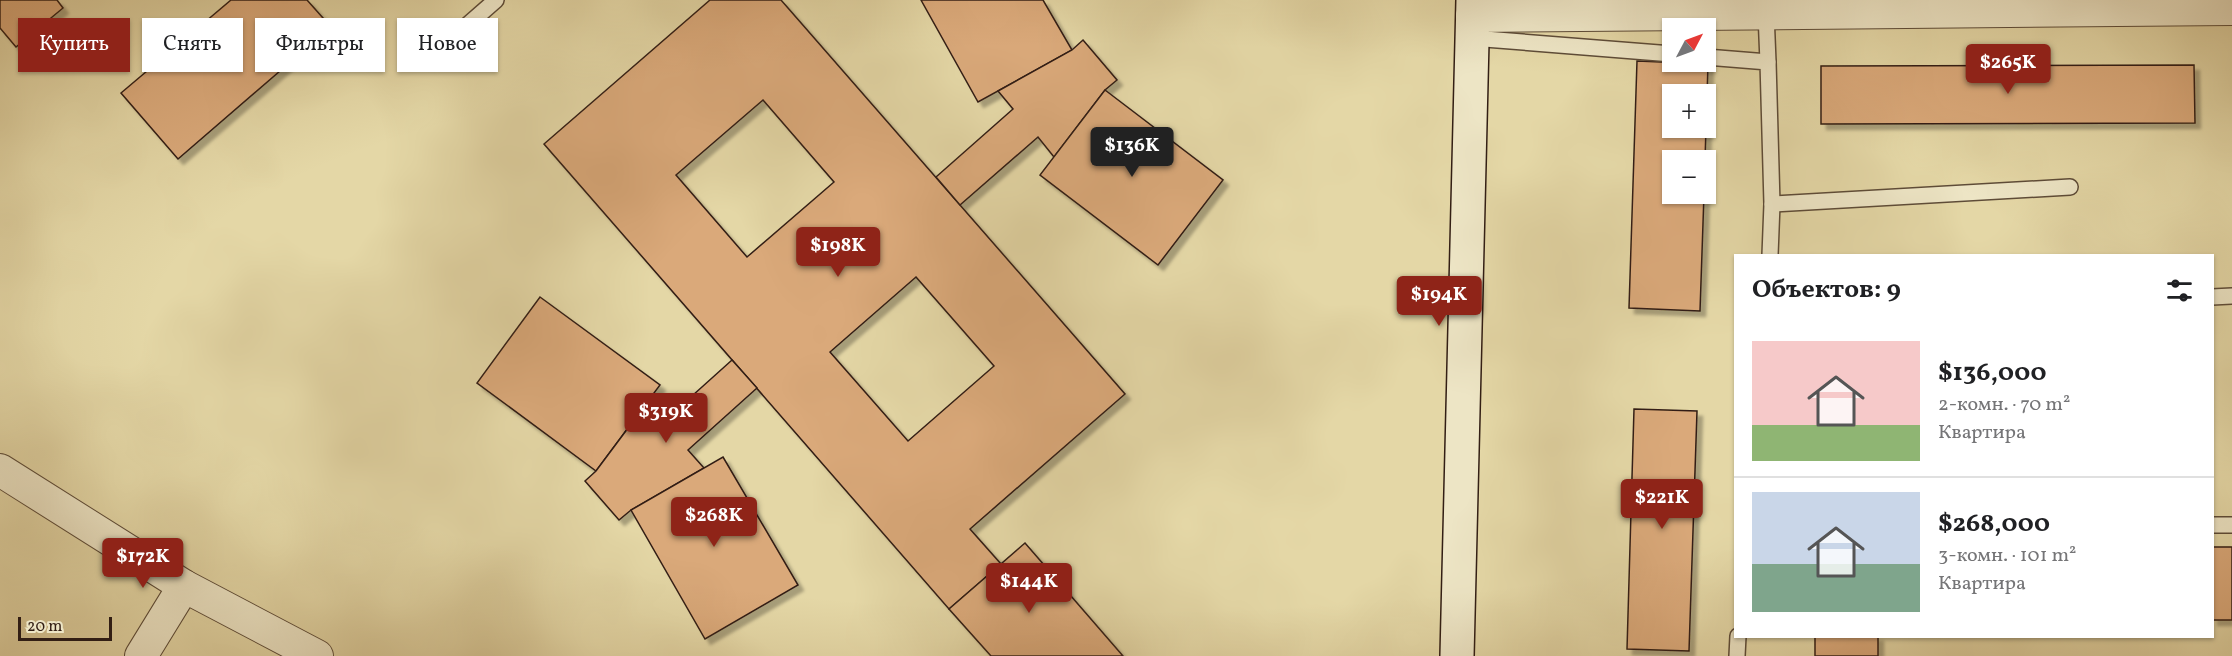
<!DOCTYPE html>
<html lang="ru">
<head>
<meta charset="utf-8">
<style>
	:root { --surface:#fff; --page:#f6f6f6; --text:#202124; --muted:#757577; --line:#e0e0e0; --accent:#8f2418 }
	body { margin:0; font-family:Vollkorn,serif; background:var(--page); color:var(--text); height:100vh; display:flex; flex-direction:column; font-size:22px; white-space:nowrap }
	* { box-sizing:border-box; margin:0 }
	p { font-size:20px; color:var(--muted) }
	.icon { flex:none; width:33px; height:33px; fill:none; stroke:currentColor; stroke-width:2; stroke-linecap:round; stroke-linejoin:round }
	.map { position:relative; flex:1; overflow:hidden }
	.side { position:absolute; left:1734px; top:254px; width:480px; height:384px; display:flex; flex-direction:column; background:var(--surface); border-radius:0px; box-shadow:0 2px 4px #0004 }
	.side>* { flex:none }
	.top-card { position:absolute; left:18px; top:18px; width:570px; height:54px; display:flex; gap:12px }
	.needle { width:39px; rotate:49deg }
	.controls { position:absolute; left:1662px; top:18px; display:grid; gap:12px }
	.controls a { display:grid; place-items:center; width:54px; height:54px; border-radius:0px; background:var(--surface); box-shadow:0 2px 4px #0004; font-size:30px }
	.scale { position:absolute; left:18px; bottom:15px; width:94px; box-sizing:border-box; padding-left:6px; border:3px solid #321e14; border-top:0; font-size:16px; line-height:21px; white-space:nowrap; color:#321e14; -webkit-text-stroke:4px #ede5c5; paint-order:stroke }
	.price { position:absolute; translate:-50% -51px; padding:0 14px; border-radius:6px; background:var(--accent); color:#fff; font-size:20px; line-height:39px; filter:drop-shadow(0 2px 3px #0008) }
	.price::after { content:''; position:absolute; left:50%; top:36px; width:18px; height:14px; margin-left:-9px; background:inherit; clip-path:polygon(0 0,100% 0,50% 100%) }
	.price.selected { background:#222; color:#fff }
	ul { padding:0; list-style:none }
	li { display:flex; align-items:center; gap:18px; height:150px; padding:0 18px }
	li+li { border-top:2px solid var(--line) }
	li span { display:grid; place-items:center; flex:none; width:168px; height:120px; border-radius:0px; color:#555 }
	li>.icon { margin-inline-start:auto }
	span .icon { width:72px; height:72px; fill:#fffc; stroke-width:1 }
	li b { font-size:26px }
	h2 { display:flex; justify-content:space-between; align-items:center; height:72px; padding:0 18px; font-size:26px }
	.chip { padding:0 21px; border-radius:0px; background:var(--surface); box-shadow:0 2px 4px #0004; font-size:21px; line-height:54px }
	.chip.selected { background:var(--accent); color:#fff }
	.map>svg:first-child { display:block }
</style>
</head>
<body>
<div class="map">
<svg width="2232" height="656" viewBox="0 0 2232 656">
	<defs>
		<filter id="shadow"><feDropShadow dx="5.5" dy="5.5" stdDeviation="1.5" flood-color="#0004"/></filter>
	</defs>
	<rect width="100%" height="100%" fill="#e4d7a6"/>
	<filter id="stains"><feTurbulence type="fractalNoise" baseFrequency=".00333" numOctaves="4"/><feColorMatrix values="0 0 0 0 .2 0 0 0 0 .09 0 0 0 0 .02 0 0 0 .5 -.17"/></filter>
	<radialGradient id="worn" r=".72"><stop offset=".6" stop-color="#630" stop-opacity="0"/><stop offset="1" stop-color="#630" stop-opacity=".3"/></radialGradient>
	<g fill="#daa97a" stroke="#321e14" stroke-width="1.5" fill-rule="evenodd" filter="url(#shadow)">
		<path d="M0,0h57l6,8 -47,39 -16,-19z"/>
		<path d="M231,0h76l24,27 -153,132 -57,-66z"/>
		<path d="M710,0h71l344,394 -155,135 31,35 -52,45 -405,-465zM763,100l71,82 -87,75 -71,-82zM916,277l78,89 -86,75 -78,-89z"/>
		<path d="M921,0h122l29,50 -94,52z"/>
		<path d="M1083,40l34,40 -12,10 -51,67 -16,-20 -78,68 -24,-28 77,-68 -15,-18 74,-41z"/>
		<path d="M1637,61l71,3 -3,96h-33v34h32l-4,117 -71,-3zM1672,94h34v34h-34z"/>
		<path d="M2194,65l1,58 -374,1v-58z"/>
		<path d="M1105,90l118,90 -65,85 -118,-90z"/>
		<path d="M540,297l120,88 -64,86 -119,-88z"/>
		<path d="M732,360l25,28 -69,62 16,18 -73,42 -12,10 -34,-39 11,-10 50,-67 17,18z"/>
		<path d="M1634,409l63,2 -8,240 -62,-2z"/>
		<path d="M723,457l75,128 -93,54 -74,-129z"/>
		<path d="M1025,543l98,113h-132l-42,-47z"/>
		<rect x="2212" y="547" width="20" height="73"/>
		<rect x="1815" y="636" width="63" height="20"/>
	</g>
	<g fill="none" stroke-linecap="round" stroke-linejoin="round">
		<defs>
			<g id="lane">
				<path d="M1766,13l2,49"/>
				<path d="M455,36l41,-36"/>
				<path d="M1472,38l200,16"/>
				<path d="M1706,57l62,5 4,142 -2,51"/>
				<path d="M1772,204l298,-17"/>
				<path d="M2212,297l20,-1"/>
				<path d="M2212,525h20"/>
				<path d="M1737,656l1,-20"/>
			</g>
			<g id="street">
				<path d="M1472,16l760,-7"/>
				<path d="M0,470l184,116 133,70"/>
				<path d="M141,656l43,-70"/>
			</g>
			<path id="secondary" d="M1457,656l16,-656"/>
		</defs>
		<use href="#lane" stroke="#5e4c38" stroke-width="18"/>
		<use href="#street" stroke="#5e4c38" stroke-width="34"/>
		<use href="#secondary" stroke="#321e14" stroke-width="36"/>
		<use href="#lane" stroke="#ede5c5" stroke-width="15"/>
		<use href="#street" stroke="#ede5c5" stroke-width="32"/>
		<use href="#secondary" stroke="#ede5c5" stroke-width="33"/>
	</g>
	<rect width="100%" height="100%" filter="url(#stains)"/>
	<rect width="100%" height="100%" fill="url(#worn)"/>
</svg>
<div class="controls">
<a><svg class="needle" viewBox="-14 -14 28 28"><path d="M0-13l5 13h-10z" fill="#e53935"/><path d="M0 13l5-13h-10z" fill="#757577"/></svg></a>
<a>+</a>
<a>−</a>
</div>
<div class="scale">20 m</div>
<b class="price" style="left:2008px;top:95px">$265K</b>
<b class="price selected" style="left:1132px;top:178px">$136K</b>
<b class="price" style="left:838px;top:278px">$198K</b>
<b class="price" style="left:1439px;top:327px">$194K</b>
<b class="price" style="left:666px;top:444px">$319K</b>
<b class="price" style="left:1662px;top:530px">$221K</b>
<b class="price" style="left:714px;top:548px">$268K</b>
<b class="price" style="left:143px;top:589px">$172K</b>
<b class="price" style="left:1029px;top:614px">$144K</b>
<div class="top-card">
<a class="chip selected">Купить</a>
<a class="chip">Снять</a>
<a class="chip">Фильтры</a>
<a class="chip">Новое</a>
</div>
<section class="side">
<h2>Объектов: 9<svg class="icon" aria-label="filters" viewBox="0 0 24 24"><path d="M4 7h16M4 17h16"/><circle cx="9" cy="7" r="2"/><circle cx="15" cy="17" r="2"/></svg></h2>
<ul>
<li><span style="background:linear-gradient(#f6c9c9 70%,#8fb573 0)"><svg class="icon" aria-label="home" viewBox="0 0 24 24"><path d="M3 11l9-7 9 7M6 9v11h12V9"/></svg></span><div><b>$136,000</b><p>2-комн. · 70 m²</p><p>Квартира</p></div></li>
<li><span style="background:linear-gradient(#c9d6e8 60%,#7fa58c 0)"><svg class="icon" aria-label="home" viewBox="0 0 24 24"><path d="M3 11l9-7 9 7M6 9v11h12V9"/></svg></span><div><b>$268,000</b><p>3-комн. · 101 m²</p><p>Квартира</p></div></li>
</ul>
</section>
</div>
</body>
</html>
